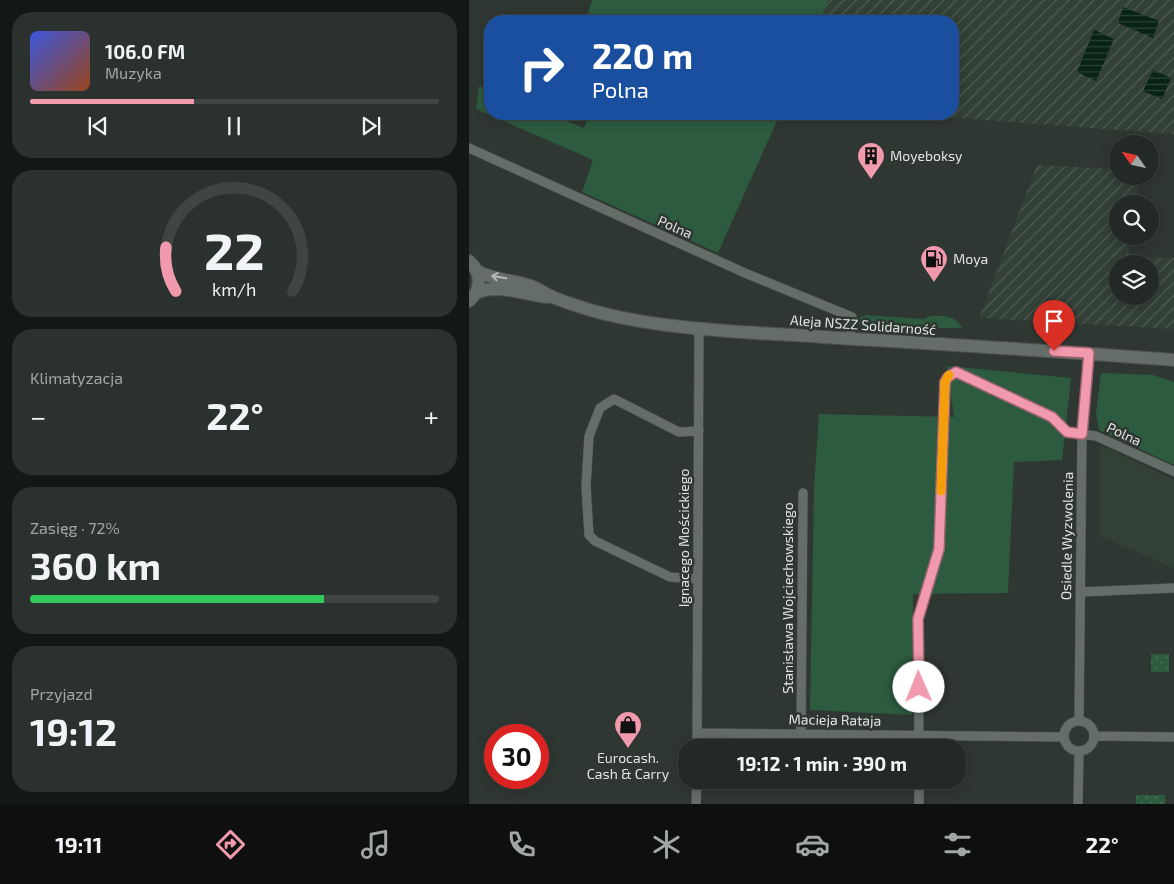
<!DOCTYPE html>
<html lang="pl">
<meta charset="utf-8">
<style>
body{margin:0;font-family:"Exo 2",sans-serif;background:#2b312e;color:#f1f3f6;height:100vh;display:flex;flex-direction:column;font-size:19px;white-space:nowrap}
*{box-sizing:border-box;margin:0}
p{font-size:16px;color:#a3a6a7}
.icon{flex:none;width:28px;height:28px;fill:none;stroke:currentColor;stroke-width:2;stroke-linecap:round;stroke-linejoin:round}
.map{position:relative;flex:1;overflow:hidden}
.side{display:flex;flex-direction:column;gap:12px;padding:12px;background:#131715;width:469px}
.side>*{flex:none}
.banner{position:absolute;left:15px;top:15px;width:475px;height:105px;border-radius:20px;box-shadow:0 2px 12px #0003,0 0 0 1px #404543;background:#1a4fa0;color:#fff;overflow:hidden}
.needle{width:32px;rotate:304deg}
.fabs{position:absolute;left:640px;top:135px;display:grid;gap:10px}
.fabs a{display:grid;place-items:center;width:50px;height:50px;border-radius:50%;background:#232926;box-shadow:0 2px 12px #0003,0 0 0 1px #404543;font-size:25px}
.speed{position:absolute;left:15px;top:724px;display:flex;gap:10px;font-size:25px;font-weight:700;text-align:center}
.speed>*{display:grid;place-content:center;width:65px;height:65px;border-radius:50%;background:#232926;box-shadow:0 2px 12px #0003,0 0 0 1px #404543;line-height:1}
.speed .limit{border:8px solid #d22;background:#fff;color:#111}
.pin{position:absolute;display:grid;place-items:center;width:42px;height:42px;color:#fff;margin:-51px -21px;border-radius:50% 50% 50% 0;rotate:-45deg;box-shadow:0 0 5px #0007}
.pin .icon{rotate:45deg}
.me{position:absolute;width:55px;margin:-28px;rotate:359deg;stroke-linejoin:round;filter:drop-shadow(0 0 4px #0008)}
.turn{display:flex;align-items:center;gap:18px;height:105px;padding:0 25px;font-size:22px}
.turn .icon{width:65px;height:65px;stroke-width:2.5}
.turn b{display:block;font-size:35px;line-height:42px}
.big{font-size:38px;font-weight:700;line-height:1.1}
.side .widget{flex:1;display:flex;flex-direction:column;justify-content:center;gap:8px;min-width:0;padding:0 18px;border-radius:20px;background:#2b312e}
.side .dial{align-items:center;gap:0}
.dial svg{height:130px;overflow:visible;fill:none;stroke:#404543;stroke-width:7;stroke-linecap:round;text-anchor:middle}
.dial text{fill:#f1f3f6;stroke:none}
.song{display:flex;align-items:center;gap:15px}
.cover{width:60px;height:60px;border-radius:8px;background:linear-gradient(135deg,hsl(230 70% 55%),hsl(20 70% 35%))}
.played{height:5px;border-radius:2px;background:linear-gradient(90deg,#f29aad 40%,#404543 40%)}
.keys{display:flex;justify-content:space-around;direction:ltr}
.heat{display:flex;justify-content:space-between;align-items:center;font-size:28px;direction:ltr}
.charge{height:8px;border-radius:4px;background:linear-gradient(90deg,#34c759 72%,#404543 0)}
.trip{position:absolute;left:209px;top:739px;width:288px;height:50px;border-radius:20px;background:#232926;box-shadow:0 2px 12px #0003,0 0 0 1px #404543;font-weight:700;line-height:50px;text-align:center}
.menu{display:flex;height:80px;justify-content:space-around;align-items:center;background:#0e100f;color:#a3a6a7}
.menu .icon{width:35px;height:35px}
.menu .on{color:#f29aad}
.menu b{font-size:22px;color:#f1f3f6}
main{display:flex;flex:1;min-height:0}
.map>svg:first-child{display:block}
.built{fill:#324036}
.industrial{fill:url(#industrial-furrows);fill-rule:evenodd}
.grass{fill:#2d5b3f}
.park{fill:url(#park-dots)}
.water{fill:url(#water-rules)}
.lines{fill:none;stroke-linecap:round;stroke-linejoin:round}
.street-casing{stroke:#4b524e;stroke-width:10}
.secondary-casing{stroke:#4b524e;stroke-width:14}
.street{stroke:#646d67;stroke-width:9}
.secondary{stroke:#646d67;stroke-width:12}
.oneway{stroke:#b4bab6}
.route-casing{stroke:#9d6470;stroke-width:12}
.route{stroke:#f29aad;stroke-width:9}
.slow{stroke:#f59e0b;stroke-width:9}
.labels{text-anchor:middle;stroke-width:5;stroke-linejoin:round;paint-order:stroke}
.poi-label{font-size:14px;fill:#dfe4e1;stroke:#2f3732;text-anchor:start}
.street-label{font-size:14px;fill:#dfe4e1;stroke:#2f3732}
</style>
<main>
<section class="side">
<div class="widget">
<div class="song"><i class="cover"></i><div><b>106.0 FM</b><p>Muzyka</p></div></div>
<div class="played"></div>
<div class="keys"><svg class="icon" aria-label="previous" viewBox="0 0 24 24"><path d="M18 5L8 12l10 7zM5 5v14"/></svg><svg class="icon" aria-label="pause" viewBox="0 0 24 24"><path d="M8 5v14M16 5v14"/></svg><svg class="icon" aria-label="next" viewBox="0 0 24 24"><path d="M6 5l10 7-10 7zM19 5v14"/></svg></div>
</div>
<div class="widget dial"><svg viewBox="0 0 100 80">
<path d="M14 69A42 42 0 1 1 86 69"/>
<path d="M14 69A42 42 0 0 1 8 42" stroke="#f29aad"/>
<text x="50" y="56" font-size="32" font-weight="700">22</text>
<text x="50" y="72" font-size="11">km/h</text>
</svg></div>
<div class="widget"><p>Klimatyzacja</p>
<div class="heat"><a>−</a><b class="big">22°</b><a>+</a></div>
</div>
<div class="widget"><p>Zasięg · 72%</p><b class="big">360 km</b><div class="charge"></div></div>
<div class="widget"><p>Przyjazd</p><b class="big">19:12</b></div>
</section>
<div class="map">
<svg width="706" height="804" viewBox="0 0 706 804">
<defs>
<pattern id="industrial-furrows" width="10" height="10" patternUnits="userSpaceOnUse" patternTransform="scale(1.25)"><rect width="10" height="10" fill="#324036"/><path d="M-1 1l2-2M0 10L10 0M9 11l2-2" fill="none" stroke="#4f5b53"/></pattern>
<pattern id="park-dots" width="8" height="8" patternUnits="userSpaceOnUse" patternTransform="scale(1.25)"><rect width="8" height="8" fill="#2d5b3f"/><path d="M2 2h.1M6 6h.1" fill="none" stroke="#4b725a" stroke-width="1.8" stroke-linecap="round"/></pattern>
<pattern id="water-rules" width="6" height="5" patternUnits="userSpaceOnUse" patternTransform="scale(1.25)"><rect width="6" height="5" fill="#072313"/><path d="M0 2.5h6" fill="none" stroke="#2b4335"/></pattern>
</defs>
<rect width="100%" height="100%" fill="#2f3732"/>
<path class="built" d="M 631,445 L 705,480 L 705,568 L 631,536 Z"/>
<path class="industrial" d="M 359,0 L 705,0 L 705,134 L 460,116 L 453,114 L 484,114 L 484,21 L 351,21 Z
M 568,165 L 649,169 L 649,176 L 671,176 L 666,204 L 649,204 L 649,236 L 661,236 L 659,257 L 705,258 L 705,329 L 510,318 ZM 649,264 L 681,264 L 681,296 L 649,296 Z"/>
<path class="grass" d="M 123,0 L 359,0 L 351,21 L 117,21 Z
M 10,86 L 21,91 L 21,114 L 80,114 L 115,128 L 121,114 L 311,114 L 249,253 L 113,192 L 124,160 L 7,109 Z
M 397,315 L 455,319 C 460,316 462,316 468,316 C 480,316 487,317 493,328 L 468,328 L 467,333 L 392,328 L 389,323 L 390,318 Z
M 478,366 L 602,378 L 593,460 L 545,462 L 539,593 L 444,594 L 443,715 L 341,710 L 345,487 L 350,414 L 485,417 Z
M 632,373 L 684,375 L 705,382 L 705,465 L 630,430 L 627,414 Z"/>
<path class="park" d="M 682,654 L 700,654 L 700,672 L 682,672 Z
M 667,795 L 696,795 L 696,804 L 667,804 Z"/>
<path class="water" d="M 654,7 L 690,21 L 684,38 L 649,23 Z
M 625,30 L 645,39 L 627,81 L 608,72 Z
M 684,70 L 702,78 L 693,99 L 674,91 Z"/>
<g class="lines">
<defs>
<path id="street" d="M 0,148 L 276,273 L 383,317 L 381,339
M 228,579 L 201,577 L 126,541 L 120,535 L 117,486 L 120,436 L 131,408 L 145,399 L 210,432 L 230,431
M 611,592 L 706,588
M 610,720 L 613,435 L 621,353
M595 736a15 15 0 1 1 30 0a15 15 0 1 1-30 0Z
M 228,733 L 594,737
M 332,734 L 334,493
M 625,736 L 706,737
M 228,748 L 230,328
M 450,748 L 449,619 L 470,549 L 476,382 L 479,377 L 487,372 L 583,417 L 598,432 L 627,436 L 706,472
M 227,804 L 228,780
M 450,804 L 450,780
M 609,804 L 610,752"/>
<path id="secondary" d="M 0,261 C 13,272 13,290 0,301
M 8,271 C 24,280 45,280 62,286 C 70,289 78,295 86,298 C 101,304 117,309 132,313 C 204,331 281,332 354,337 C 471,344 588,351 706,360
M 7,293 C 31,283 55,295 79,297"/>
</defs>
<use href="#street" class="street-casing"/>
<use href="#secondary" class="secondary-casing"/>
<use href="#street" class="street"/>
<use href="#secondary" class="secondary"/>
</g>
<defs><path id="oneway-shaft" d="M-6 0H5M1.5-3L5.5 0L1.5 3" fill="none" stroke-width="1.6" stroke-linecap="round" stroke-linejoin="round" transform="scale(1.25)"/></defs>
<use class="oneway" href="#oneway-shaft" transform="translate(30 277) rotate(-170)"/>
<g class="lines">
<defs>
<path id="route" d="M 450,687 L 449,619 L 470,549 L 476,382 L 479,377 L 487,372 L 583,417 L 598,432 L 613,434 L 620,353 L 585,351"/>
</defs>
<use href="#route" class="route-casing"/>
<use href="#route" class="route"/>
<path class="slow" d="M 472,491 L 476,382 L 480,375"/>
</g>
<defs>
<symbol id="building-pin" viewBox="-11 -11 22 30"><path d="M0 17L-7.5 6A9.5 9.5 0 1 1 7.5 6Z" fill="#f29aad" stroke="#2f3732"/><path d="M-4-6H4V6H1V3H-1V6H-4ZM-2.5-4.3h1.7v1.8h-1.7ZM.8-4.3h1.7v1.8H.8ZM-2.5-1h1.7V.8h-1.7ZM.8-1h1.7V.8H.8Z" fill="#111"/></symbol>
<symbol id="fuel-pin" viewBox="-11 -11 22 30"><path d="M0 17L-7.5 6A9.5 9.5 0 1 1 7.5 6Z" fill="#f29aad" stroke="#2f3732"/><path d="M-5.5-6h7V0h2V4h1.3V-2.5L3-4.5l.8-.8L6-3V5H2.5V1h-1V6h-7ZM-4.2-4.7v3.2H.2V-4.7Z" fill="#111"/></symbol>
<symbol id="shop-pin" viewBox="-11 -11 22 30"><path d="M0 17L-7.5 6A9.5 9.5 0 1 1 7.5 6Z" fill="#f29aad" stroke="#2f3732"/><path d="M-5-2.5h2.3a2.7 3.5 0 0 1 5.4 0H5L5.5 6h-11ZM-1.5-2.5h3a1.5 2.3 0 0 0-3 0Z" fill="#111"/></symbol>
</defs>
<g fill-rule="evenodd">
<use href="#building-pin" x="386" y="140" width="32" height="43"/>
<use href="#fuel-pin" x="449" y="243" width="32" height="43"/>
<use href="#shop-pin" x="143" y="709" width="32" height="43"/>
</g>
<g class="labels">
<g class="poi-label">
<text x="421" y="161">Moyeboksy</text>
<text x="484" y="264">Moya</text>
<text x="159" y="763" text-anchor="middle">Eurocash.<tspan x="159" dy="16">Cash &amp; Carry</tspan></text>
</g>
<g class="street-label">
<text transform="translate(206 227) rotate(24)" y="5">Polna</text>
<text transform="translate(394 325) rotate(4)" y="5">Aleja NSZZ Solidarność</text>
<text transform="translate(655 434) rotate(25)" y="5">Polna</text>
<text transform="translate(598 536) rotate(-89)" y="5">Osiedle Wyzwolenia</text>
<text transform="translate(215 538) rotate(-90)" y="5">Ignacego Mościckiego</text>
<text transform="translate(319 598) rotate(-90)" y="5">Stanisława Wojciechowskiego</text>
<text transform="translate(366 720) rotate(1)" y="5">Macieja Rataja</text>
</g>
</g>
</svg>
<div class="fabs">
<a><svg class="needle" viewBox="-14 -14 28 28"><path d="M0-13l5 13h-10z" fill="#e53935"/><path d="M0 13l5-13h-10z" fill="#a3a6a7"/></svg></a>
<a><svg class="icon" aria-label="search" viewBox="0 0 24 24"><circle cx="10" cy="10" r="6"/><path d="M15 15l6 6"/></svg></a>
<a><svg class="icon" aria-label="layers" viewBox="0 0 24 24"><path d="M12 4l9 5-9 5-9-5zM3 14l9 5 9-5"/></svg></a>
</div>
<div class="speed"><div class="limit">30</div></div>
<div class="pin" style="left:585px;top:351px;background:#d93025"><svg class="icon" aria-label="arrive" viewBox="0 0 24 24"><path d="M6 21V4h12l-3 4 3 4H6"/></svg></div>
<svg class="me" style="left:450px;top:687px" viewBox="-20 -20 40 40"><circle r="19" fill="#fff"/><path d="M0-13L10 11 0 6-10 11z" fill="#f29aad"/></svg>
<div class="trip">19:12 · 1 min · 390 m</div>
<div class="banner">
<div class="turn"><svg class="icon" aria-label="right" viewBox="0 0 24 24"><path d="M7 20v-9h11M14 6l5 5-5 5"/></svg><div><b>220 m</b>Polna</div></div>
</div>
</div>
</main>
<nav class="menu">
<b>19:11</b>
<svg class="icon on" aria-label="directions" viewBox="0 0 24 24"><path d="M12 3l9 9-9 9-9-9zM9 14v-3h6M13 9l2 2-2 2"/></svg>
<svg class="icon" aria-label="music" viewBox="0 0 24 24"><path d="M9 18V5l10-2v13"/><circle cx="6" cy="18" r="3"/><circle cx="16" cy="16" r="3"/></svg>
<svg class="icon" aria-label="phone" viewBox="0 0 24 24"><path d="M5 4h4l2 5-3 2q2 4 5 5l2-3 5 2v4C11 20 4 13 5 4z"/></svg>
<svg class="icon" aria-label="climate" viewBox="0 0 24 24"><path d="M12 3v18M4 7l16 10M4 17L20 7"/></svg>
<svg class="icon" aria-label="car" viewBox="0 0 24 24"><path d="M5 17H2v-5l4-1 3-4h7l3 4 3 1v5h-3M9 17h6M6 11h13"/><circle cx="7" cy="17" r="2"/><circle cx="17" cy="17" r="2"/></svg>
<svg class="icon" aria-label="filters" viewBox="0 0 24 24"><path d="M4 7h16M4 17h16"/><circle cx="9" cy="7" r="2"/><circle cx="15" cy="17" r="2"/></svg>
<b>22°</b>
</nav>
